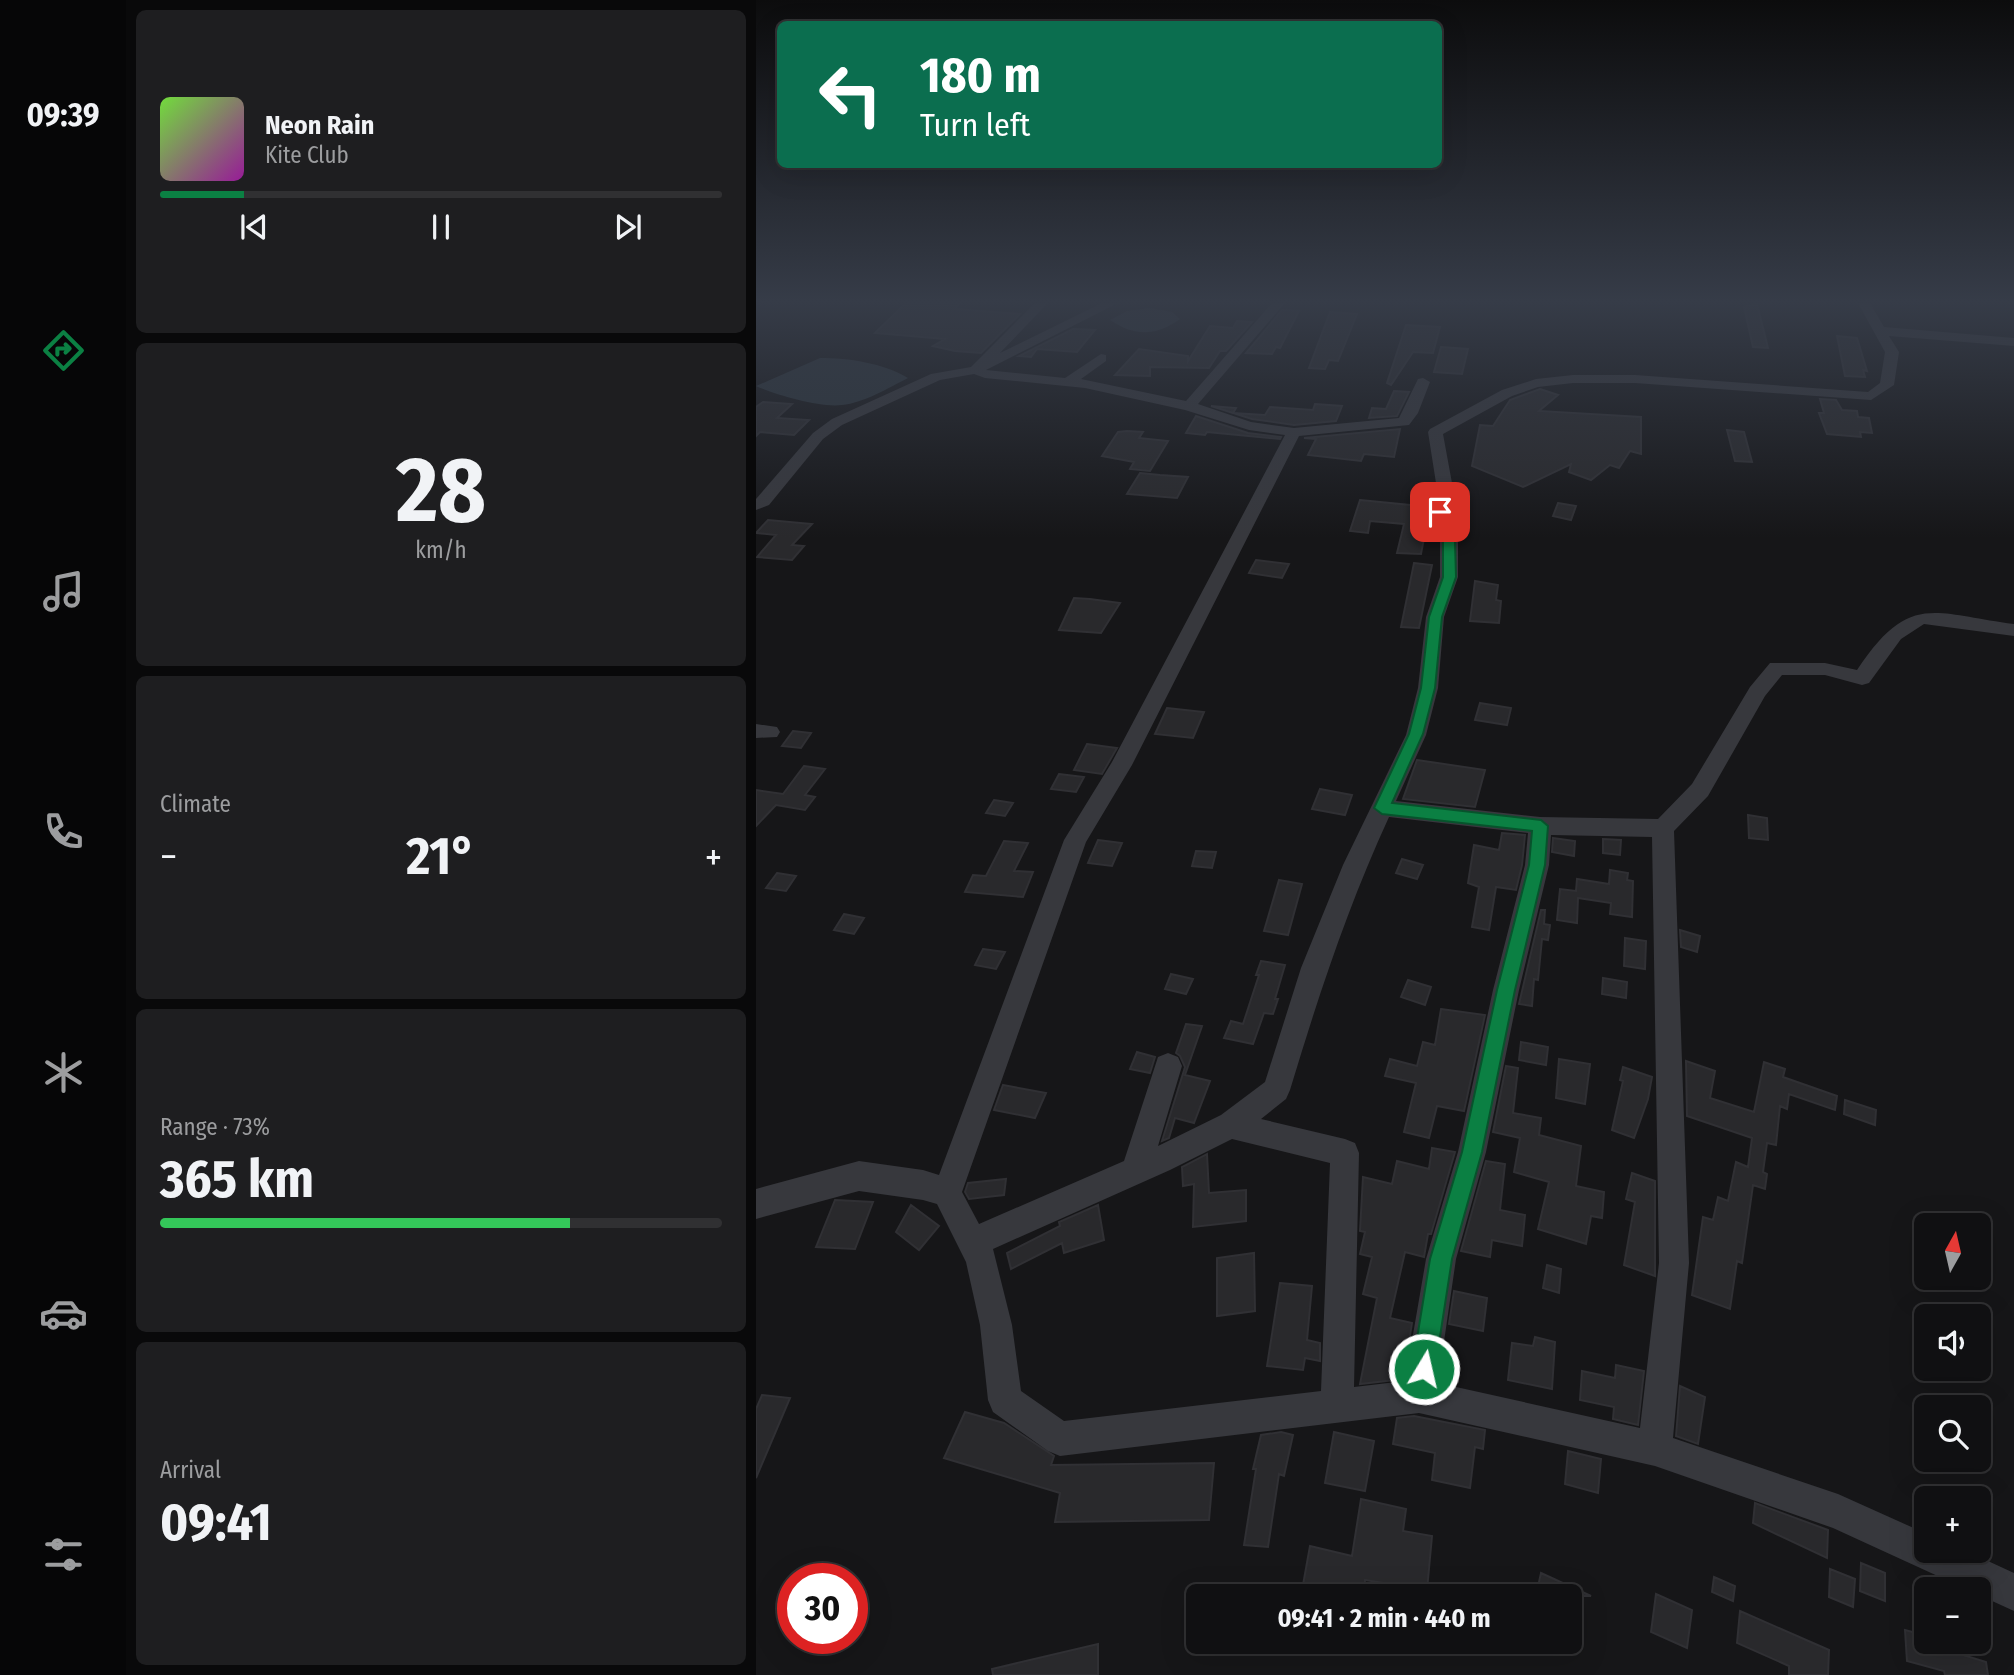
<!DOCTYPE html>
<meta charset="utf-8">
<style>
body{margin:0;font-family:"Fira Sans Condensed",sans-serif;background:#1e1e20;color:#f1f3f6;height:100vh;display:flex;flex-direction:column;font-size:26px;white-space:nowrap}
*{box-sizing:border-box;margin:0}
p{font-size:23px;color:#9c9d9f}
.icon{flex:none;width:38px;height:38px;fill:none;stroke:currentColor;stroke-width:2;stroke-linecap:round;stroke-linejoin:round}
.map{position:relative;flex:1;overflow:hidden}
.side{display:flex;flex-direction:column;gap:10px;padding:10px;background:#09090a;width:630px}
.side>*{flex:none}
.hud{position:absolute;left:21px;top:21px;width:665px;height:147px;border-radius:10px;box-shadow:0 7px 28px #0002,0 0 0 2px #303032;background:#0b6e4f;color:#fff;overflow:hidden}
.needle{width:46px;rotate:8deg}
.tools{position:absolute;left:1158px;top:1213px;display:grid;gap:14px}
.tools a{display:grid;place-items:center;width:77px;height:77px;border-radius:10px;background:#101012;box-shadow:0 7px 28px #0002,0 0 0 2px #303032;font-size:35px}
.speed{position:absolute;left:21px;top:1563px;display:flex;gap:14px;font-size:35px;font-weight:700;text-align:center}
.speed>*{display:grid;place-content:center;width:91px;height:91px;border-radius:50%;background:#101012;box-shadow:0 7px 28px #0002,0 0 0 2px #303032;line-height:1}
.speed .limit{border:10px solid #d22;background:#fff;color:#111}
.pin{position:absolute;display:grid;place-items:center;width:60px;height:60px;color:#fff;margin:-30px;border-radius:14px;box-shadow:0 4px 10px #0006}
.me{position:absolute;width:77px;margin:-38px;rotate:9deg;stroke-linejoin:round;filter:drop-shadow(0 0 5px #0008)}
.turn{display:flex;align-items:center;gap:24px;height:147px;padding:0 28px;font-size:32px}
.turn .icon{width:91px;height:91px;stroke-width:2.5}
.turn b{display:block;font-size:49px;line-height:60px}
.big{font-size:52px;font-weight:700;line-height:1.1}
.side .card{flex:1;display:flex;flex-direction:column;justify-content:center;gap:10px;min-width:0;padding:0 24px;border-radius:10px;background:#1e1e20}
.side .dial{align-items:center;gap:0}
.dial b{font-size:91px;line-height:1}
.song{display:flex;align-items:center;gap:21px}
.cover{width:84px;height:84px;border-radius:10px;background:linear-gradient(135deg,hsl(100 70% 55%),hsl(300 70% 35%))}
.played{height:7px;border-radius:4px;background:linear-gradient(90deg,#0b8043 15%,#303032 15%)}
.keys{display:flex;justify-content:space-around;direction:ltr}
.heat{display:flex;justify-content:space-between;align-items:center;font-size:38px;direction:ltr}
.charge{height:10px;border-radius:5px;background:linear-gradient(90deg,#34c759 73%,#303032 0)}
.trip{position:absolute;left:430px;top:1584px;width:396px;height:70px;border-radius:10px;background:#101012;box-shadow:0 7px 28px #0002,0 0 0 2px #303032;font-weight:700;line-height:70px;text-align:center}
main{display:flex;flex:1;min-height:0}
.menu{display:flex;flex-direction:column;width:126px;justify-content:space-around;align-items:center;background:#060607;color:#9c9d9f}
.menu .icon{width:49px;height:49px}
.menu .current{color:#0b8043}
.menu b{font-size:32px;color:#f1f3f6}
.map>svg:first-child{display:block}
.water{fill:#2c353c}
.building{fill:#29292c;stroke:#303034;stroke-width:2}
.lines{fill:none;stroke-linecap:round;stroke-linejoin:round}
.street{fill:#37383d;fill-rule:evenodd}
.route{fill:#0b8043;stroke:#07532c;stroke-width:2}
</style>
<main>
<nav class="menu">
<b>09:39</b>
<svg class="icon current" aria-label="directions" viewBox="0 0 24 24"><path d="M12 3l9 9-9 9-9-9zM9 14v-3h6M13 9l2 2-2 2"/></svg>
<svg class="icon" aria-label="music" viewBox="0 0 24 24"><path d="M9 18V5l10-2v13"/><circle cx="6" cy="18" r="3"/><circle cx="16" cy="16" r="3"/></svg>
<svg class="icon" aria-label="phone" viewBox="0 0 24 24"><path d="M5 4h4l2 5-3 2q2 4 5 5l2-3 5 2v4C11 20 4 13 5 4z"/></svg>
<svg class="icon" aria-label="climate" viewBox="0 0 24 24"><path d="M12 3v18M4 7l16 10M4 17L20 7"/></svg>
<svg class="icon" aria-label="car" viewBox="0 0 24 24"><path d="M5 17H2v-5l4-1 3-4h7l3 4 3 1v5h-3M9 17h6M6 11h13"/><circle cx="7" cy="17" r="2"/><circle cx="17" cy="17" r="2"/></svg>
<svg class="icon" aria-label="filters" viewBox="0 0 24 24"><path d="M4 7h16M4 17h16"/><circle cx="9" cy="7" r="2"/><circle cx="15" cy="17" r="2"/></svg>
</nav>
<section class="side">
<div class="card">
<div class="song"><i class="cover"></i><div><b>Neon Rain</b><p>Kite Club</p></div></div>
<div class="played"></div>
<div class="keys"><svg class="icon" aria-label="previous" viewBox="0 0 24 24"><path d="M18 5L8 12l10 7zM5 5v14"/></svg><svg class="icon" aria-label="pause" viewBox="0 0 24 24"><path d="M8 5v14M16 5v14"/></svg><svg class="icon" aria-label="next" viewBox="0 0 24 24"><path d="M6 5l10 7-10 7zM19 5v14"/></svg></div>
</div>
<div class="card dial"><b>28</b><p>km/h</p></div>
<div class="card"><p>Climate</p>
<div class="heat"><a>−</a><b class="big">21°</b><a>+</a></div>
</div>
<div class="card"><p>Range · 73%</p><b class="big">365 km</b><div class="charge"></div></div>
<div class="card"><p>Arrival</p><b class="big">09:41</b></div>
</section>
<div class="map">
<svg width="1258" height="1675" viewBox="0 0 1258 1675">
<rect width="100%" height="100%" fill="#161618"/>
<path class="water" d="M 394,308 L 416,312 L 424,319 C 399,337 378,336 354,320 L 371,311 Z
M 64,358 C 93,358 127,363 152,378 C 132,388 108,403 86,405 C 64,408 20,395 0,386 Z"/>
<path class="building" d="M 150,303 L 204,303 L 198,309 L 264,314 L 225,353 L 199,351 L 177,346 L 189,339 L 119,333 Z
M 1001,304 L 1012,348 L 997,347 L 988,307 Z
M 526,310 L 543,311 L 524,348 L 520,347 L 516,354 L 490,353 Z
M 574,312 L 601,314 L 582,361 L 573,360 L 569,369 L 553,368 Z
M 481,321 L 496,322 L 470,351 L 464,351 L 453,368 L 394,367 L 394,376 L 359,375 L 383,349 L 432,356 L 432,361 L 454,326 L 477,328 Z
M 650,325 L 684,327 L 677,353 L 657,352 L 635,385 L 631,383 Z
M 317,329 L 339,330 L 321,352 L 281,349 L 275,357 L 263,356 Z
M 1081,336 L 1101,338 L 1111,371 L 1107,370 L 1109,377 L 1089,376 Z
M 685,347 L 712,349 L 706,374 L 678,372 Z
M 784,389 L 802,395 L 783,411 L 885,417 L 885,454 L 874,451 L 863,468 L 854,465 L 835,480 L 813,472 L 815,464 L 767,487 L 716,466 L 724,425 L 737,426 L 754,400 Z
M 638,391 L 653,392 L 641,416 L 613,418 L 616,408 L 630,409 Z
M 1064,399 L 1080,400 L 1086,410 L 1101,411 L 1102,417 L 1113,418 L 1116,433 L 1104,432 L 1105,437 L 1071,434 L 1063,413 L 1068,413 Z
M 7,402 L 36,404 L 21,418 L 53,420 L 38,435 L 4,432 L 0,436 L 0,407 Z
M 559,404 L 586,406 L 580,421 L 538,425 L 496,419 L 455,406 L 480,408 L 477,413 L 509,415 L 514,407 L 557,410 Z
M 440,416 L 492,433 L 525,437 L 524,439 L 451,432 L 449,435 L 430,433 Z
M 644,429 L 638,457 L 608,454 L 605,461 L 552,455 L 560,439 L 548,438 Z
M 971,430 L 988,432 L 996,462 L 979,461 Z
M 371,431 L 387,432 L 383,438 L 412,441 L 394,471 L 374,469 L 378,462 L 346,456 L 362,432 Z
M 384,473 L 404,475 L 432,477 L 421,498 L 371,494 Z
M 696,499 L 713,500 L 710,515 L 707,514 L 705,523 L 698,522 L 695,512 Z
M 604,500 L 674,507 L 665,554 L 641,553 L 648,524 L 614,521 L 612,533 L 594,531 Z
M 802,503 L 820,506 L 815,520 L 797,516 Z
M 12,520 L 56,524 L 36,545 L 48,546 L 36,560 L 1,557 L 20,535 L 0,533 Z
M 500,560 L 533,564 L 526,578 L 493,573 Z
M 658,563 L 676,565 L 663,628 L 645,627 Z
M 719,581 L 742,585 L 740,600 L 745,601 L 743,623 L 714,621 Z
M 318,598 L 334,599 L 364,603 L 345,633 L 303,630 Z
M 724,703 L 755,708 L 751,725 L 719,720 Z
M 411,708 L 448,712 L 437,738 L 399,734 Z
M 37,731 L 55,733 L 45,748 L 26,746 Z
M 331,744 L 361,748 L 346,774 L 318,770 Z
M 661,760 L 729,770 L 719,807 L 647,799 Z
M 48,766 L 69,769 L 49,795 L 59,797 L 49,810 L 20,805 L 0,826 L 0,790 L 27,794 Z
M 303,774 L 328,777 L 320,792 L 295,789 Z
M 564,789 L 596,795 L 589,815 L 556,809 Z
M 238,800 L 257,803 L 249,816 L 230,813 Z
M 992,815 L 1011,818 L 1012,840 L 993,838 Z
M 746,833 L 769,835 L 766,865 L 760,890 L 740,887 L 733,930 L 716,927 L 723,887 L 712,883 L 718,845 L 743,850 Z
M 797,838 L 819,841 L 818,856 L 796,852 Z
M 847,839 L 865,840 L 864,855 L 847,853 Z
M 342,840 L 366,843 L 356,866 L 332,863 Z
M 248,841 L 272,843 L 258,871 L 277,872 L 267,897 L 209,892 L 217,875 L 230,876 Z
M 440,851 L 460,852 L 456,868 L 436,866 Z
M 646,859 L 667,865 L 661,879 L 640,873 Z
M 854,870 L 872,873 L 871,880 L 877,881 L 876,917 L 854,914 L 855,903 L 822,898 L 821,923 L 801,920 L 804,889 L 820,891 L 821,879 L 853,884 Z
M 21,873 L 40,876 L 30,891 L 10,888 Z
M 523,880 L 546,884 L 532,935 L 508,931 Z
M 785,910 L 789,910 L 788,924 L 794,925 L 792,940 L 786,939 L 782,980 L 778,979 L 776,1006 L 763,1004 Z
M 88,914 L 108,918 L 98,934 L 78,930 Z
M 924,930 L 944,936 L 941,952 L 925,947 Z
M 869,938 L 890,941 L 889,969 L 868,966 Z
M 227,949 L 249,952 L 240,969 L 219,965 Z
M 505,961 L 529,965 L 519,999 L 522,999 L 517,1014 L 508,1013 L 497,1044 L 468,1038 L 475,1021 L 487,1024 L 503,975 L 500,975 Z
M 415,974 L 437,979 L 430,994 L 409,989 Z
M 847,978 L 871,982 L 870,998 L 846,994 Z
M 652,980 L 675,987 L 669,1005 L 645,997 Z
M 685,1009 L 729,1015 L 708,1111 L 681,1106 L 673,1138 L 648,1132 L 660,1083 L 629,1076 L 634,1059 L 661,1066 L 667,1042 L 679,1045 Z
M 430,1024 L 446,1026 L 429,1075 L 454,1081 L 438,1123 L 419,1118 L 413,1138 L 406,1141 L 429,1067 L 424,1056 L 420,1053 Z
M 765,1042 L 792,1047 L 790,1065 L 763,1060 Z
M 381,1052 L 399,1057 L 394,1073 L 374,1069 Z
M 803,1059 L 834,1064 L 829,1104 L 800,1098 Z
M 930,1061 L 959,1071 L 954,1098 L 998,1112 L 1008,1062 L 1029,1069 L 1027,1077 L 1081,1096 L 1079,1110 L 1033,1094 L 1031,1109 L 1024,1106 L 1020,1145 L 1011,1143 L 1007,1172 L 1011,1174 L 1009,1189 L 997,1185 L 986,1263 L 981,1261 L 974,1309 L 936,1295 L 947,1217 L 957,1220 L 962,1197 L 972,1201 L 980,1162 L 992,1167 L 996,1138 L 931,1116 Z
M 750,1066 L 762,1068 L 757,1113 L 785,1118 L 783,1135 L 825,1146 L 820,1186 L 848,1192 L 846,1218 L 835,1216 L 830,1244 L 782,1229 L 793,1182 L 758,1172 L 764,1138 L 737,1132 Z
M 867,1067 L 896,1077 L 892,1099 L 878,1138 L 856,1130 L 867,1081 L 864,1080 Z
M 247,1085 L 290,1093 L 279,1118 L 238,1110 Z
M 1089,1100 L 1120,1110 L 1119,1125 L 1088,1114 Z
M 676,1148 L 699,1152 L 675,1234 L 672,1234 L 668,1257 L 649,1252 L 634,1318 L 656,1323 L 647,1379 L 604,1384 L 621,1298 L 607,1294 L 616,1257 L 604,1254 L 609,1232 L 604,1231 L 607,1177 L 636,1184 L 641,1161 L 673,1169 Z
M 451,1154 L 453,1193 L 490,1190 L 490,1221 L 437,1227 L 438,1184 L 427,1186 L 426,1167 Z
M 730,1161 L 749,1164 L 744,1210 L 769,1215 L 766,1246 L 736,1240 L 734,1257 L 705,1251 Z
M 876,1173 L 899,1181 L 899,1276 L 868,1265 L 879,1202 L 870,1199 Z
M 250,1179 L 248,1195 L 213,1199 L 209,1192 L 212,1183 Z
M 79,1200 L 117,1202 L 99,1249 L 60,1247 Z
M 155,1205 L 183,1226 L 163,1250 L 140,1232 Z
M 342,1205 L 348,1240 L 308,1253 L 306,1243 L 255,1269 L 251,1253 L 304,1226 L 303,1222 Z
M 498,1253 L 499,1311 L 461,1316 L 461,1258 Z
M 791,1265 L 805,1269 L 803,1293 L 787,1288 Z
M 524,1283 L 556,1286 L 551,1340 L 564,1343 L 564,1361 L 549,1358 L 547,1370 L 511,1366 Z
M 698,1291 L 731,1298 L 727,1331 L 693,1324 Z
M 779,1337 L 799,1342 L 796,1389 L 752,1380 L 756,1343 L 777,1346 Z
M 860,1365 L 888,1371 L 882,1425 L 857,1419 L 858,1407 L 824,1400 L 826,1371 L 859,1378 Z
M 924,1386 L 949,1397 L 942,1444 L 920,1436 Z
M 6,1395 L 34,1398 L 0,1478 L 0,1409 Z
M 209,1412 L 248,1423 L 298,1456 L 295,1465 L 458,1463 L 453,1520 L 299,1522 L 304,1493 L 188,1458 Z
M 658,1416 L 729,1430 L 727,1449 L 719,1447 L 714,1488 L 676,1480 L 679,1453 L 637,1444 L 641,1418 Z
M 525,1432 L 537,1435 L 528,1476 L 523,1474 L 512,1547 L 488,1545 L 500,1469 L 497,1469 L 505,1435 Z
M 578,1432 L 618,1441 L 609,1491 L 569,1483 Z
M 812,1451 L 845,1459 L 842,1493 L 809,1484 Z
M 605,1499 L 650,1509 L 647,1531 L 676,1536 L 671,1590 L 609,1580 L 608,1596 L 545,1596 L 554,1546 L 596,1556 Z
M 999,1503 L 1072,1530 L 1071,1558 L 997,1523 Z
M 1105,1563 L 1129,1573 L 1129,1601 L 1104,1591 Z
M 1074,1569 L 1099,1579 L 1097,1607 L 1073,1597 Z
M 785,1573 L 835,1596 L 780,1596 Z
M 958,1577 L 979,1586 L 977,1601 L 956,1592 Z
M 900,1594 L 936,1610 L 931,1648 L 895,1632 Z
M 984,1611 L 1073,1650 L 1072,1675 L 1033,1675 L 1033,1666 L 981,1643 Z
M 1149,1630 L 1171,1636 L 1171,1642 L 1178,1642 L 1178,1646 L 1230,1662 L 1232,1675 L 1189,1675 L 1188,1671 L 1151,1661 Z
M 342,1644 L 342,1675 L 237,1675 L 236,1669 Z"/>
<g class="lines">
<path class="street" d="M 279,303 L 292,303 L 244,353 L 346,303 L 362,303 L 230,370 L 309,378 L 345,354 L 350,355 L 350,361 L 325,379 L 430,401 L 516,303 L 529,303 L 442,404 L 495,422 L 538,428 L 643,418 L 662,379 L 667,378 L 674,382 L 662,413 L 653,425 L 543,436 L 376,765 L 330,842 L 206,1192 L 223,1224 L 368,1161 L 402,1057 L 412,1053 L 422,1057 L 426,1066 L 402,1146 L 465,1115 L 509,1082 L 545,968 L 587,865 L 650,735 L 662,688 L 670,617 L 684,577 L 684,542 L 676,512 L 680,483 L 672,432 L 674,429 L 746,390 L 780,379 L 817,375 L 879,375 L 1112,392 L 1124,383 L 1129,352 L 1102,303 L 1114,303 L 1128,327 L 1258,338 L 1258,346 L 1133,336 L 1143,352 L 1138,385 L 1115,400 L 879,383 L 817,383 L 782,387 L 756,396 L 687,434 L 696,483 L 692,512 L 702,542 L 702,577 L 688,617 L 682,688 L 670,735 L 640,801 L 784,817 L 902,819 L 936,784 L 994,687 L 1014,663 L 1069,663 L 1101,670 C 1153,592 1176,613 1258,624 L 1258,636 L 1168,624 L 1145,639 L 1113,683 L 1106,685 L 1069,675 L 1026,675 L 1009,696 L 952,796 L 918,831 L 933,1263 L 917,1438 L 1082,1494 L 1171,1534 L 1171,1550 L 1208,1550 L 1258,1573 L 1258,1611 L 1223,1595 L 1223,1589 L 1210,1589 L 1077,1528 L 899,1466 L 663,1413 L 304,1456 L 292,1451 L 237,1412 L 232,1400 L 224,1325 L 210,1262 L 181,1204 L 167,1200 L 103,1191 L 0,1219 L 0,1189 L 103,1161 L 167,1170 L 183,1175 L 308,840 L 356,762 L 529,435 L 493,430 L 429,410 L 329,388 L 229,378 L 218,374 L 184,380 L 86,425 L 67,439 L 13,505 L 0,510 L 0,499 L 57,433 L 76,419 L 175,374 L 215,367 ZM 633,817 L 772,833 L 769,865 L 737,990 L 702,1152 L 670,1259 L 649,1381 L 598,1387 L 603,1153 L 599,1143 L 589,1139 L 505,1119 L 530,1099 L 534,1090 C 562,997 592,906 633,817 ZM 795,835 L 896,837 L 903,1263 L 884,1428 L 682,1383 L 700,1259 L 730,1152 L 763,990 L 793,865 ZM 476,1139 L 574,1163 L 565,1391 L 308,1421 L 265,1391 L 256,1325 L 237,1249 L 414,1170 Z
M 0,724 L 21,727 L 24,732 L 21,737 L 0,738 Z"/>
</g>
<linearGradient id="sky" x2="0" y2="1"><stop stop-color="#0c0c0d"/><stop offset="0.56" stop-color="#363c48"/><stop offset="1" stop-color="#363c48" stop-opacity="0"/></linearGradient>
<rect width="1258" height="538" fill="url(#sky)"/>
<path class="route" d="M 684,508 L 690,512 L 699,542 L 700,577 L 686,617 L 679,688 L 667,734 L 636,803 L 785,820 L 792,826 L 789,865 L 759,990 L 726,1152 L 696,1259 L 679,1369 L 676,1377 L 668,1380 L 659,1377 L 656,1369 L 674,1259 L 706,1152 L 741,990 L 773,865 L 776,831 L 626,814 L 618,808 L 653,734 L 665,688 L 673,617 L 687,577 L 687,542 L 678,512 Z"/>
</svg>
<div class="tools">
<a><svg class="needle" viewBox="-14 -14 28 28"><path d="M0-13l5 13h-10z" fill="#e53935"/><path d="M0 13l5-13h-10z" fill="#9c9d9f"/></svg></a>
<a><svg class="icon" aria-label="sound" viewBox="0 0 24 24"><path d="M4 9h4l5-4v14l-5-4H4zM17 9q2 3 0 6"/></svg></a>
<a><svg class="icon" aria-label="search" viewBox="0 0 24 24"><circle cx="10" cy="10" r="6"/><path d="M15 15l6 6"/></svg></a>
<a>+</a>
<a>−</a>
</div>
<div class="speed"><div class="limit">30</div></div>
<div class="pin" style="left:684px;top:512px;background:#d93025"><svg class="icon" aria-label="arrive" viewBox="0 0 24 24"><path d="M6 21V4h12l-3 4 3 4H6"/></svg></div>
<svg class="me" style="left:668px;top:1369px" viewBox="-20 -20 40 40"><circle r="17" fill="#0b8043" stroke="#fff" stroke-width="3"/><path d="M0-11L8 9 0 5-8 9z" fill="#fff"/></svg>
<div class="trip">09:41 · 2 min · 440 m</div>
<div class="hud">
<div class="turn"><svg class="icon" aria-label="left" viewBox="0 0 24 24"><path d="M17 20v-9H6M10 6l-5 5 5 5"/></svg><div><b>180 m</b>Turn left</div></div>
</div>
</div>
</main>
